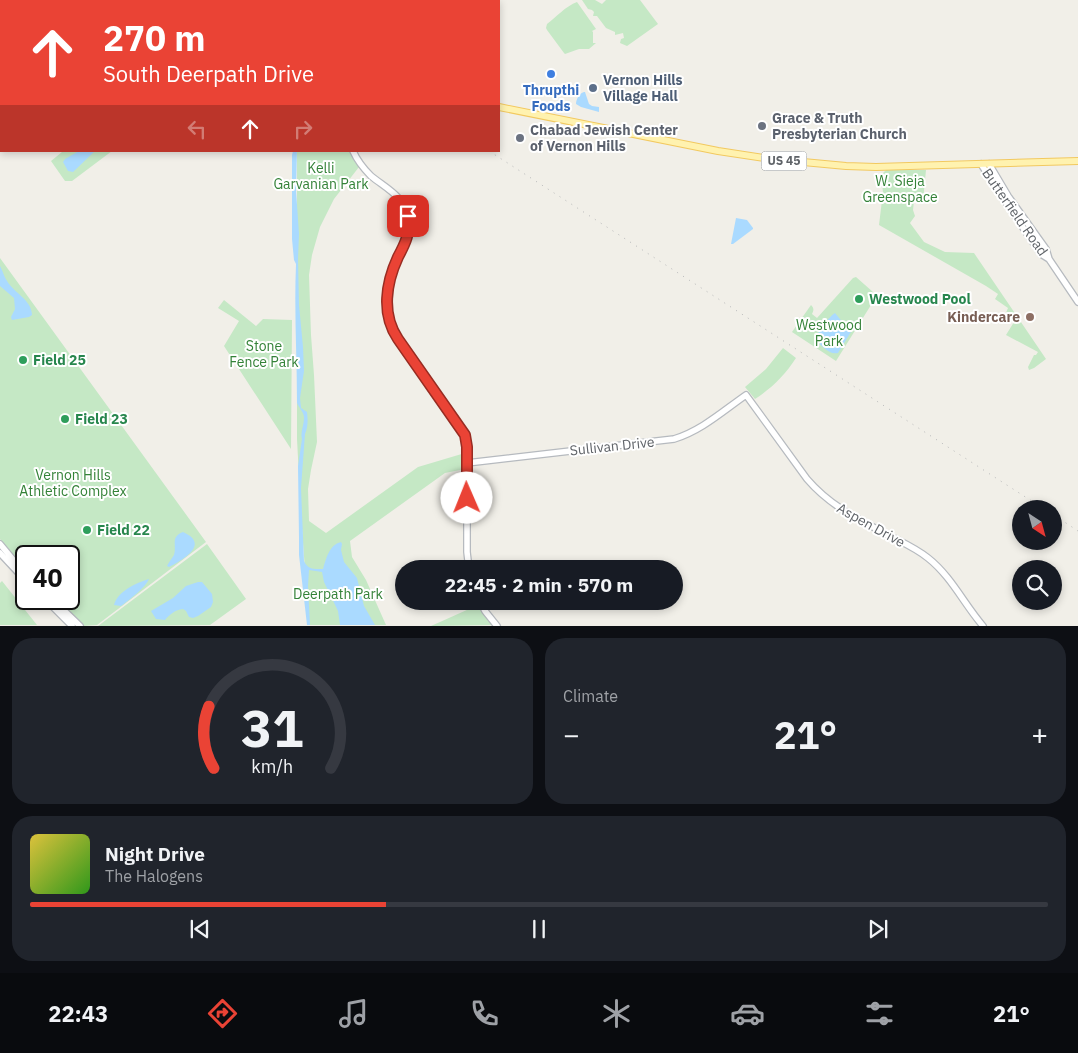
<!DOCTYPE html>
<meta charset="utf-8">
<style>
body{margin:0;font-family:"IBM Plex Sans",sans-serif;background:#20242c;color:#f1f3f6;height:100vh;display:flex;flex-direction:column;font-size:19px;white-space:nowrap}
*{box-sizing:border-box;margin:0}
p{font-size:16px;color:#9ea1a6}
.icon{flex:none;width:28px;height:28px;fill:none;stroke:currentColor;stroke-width:2;stroke-linecap:round;stroke-linejoin:round}
.map{position:relative;height:626px;overflow:hidden}
.panel{display:flex;flex-direction:column;gap:12px;padding:12px;background:#0d0f14;flex:1}
.panel>*{flex:none}
.top-card{position:absolute;left:0px;top:0px;width:500px;height:152px;box-shadow:0 2px 8px #0003;background:#ea4335;color:#fff;overflow:hidden}
.needle{width:32px;rotate:144deg}
.fabs{position:absolute;left:1012px;top:500px;display:grid;gap:10px}
.fabs a{display:grid;place-items:center;width:50px;height:50px;border-radius:50%;background:#171b24;box-shadow:0 2px 8px #0003;font-size:25px}
.speed{position:absolute;left:15px;top:545px;display:flex;gap:10px;font-size:25px;font-weight:700;text-align:center}
.speed>*{display:grid;place-content:center;width:65px;height:65px;border-radius:50%;background:#171b24;box-shadow:0 2px 8px #0003;line-height:1}
.speed .limit{border:2px solid #111;border-radius:8px;background:#fff;color:#111}
.pin{position:absolute;display:grid;place-items:center;width:42px;height:42px;color:#fff;margin:-21px;border-radius:10px;box-shadow:0 2px 8px #0006}
.me{position:absolute;width:55px;margin:-28px;rotate:359deg;stroke-linejoin:round;filter:drop-shadow(0 0 4px #0008)}
.turn{display:flex;align-items:center;gap:18px;height:105px;padding:0 20px;font-size:22px}
.turn .icon{width:65px;height:65px;stroke-width:2.5}
.turn b{display:block;font-size:35px;line-height:42px}
.lanes{display:flex;align-items:center;height:48px;padding:0 20px;background:#0003;justify-content:center;gap:25px;direction:ltr}
.lanes .off{opacity:.35}
.big{font-size:38px;font-weight:700;line-height:1.1}
.panel .tile{flex:1;display:flex;flex-direction:column;justify-content:center;gap:8px;min-width:0;padding:0 18px;border-radius:20px;background:#20242c}
.panel .dial{align-items:center;gap:0}
.dial svg{height:130px;overflow:visible;fill:none;stroke:#363941;stroke-width:7;stroke-linecap:round;text-anchor:middle}
.dial text{fill:#f1f3f6;stroke:none}
.song{display:flex;align-items:center;gap:15px}
.cover{width:60px;height:60px;border-radius:8px;background:linear-gradient(135deg,hsl(50 70% 55%),hsl(110 70% 35%))}
.played{height:5px;border-radius:2px;background:linear-gradient(90deg,#ea4335 35%,#363941 35%)}
.keys{display:flex;justify-content:space-around;direction:ltr}
.heat{display:flex;justify-content:space-between;align-items:center;font-size:28px;direction:ltr}
.panel .tiles{flex:1;display:grid;gap:12px;grid-template-columns:1fr 1fr}
.tile:last-child{grid-column:span 2}
.trip{position:absolute;left:395px;top:560px;width:288px;height:50px;border-radius:25px;background:#171b24;box-shadow:0 2px 8px #0003;font-weight:700;line-height:50px;text-align:center}
.dock{display:flex;height:80px;justify-content:space-around;align-items:center;background:#090b0e;color:#9ea1a6}
.dock .icon{width:35px;height:35px}
.dock .active{color:#ea4335}
.dock b{font-size:22px;color:#f1f3f6}
.map>svg:first-child{display:block}
.green{fill:#c5e8c5}
.water{fill:#aadaff}
.lines{fill:none;stroke-linecap:round;stroke-linejoin:round}
.secondary-casing{stroke:#b6babf;stroke-width:8}
.primary-casing{stroke:#f2c960;stroke-width:8}
.secondary{stroke:#fff;stroke-width:5.5}
.primary{stroke:#fff2af;stroke-width:6}
.rail{stroke:#b6b7b8;stroke-width:1;stroke-dasharray:1 6;stroke-linecap:butt}
.route-casing{stroke:#982c22;stroke-width:12}
.route{stroke:#ea4335;stroke-width:9}
.shop-dot{fill:#3f7fe0;stroke:#fff;stroke-width:2}
.service-dot{fill:#5c6f8a;stroke:#fff;stroke-width:2}
.worship-dot{fill:#6b7280;stroke:#fff;stroke-width:2}
.leisure-dot{fill:#2e9e5b;stroke:#fff;stroke-width:2}
.education-dot{fill:#8d6e63;stroke:#fff;stroke-width:2}
.labels{text-anchor:middle;stroke-width:4;stroke-linejoin:round;paint-order:stroke}
.shield{fill:#fff;stroke:#8f9295;stroke-width:1}
.shield-label{font-size:12px;font-weight:bold;fill:#5f6368}
.service-label{font-size:14px;font-weight:bold;fill:#4e5e75;stroke:#fff;text-anchor:start}
.shop-label{font-size:14px;font-weight:bold;fill:#366cbe;stroke:#fff}
.worship-label{font-size:14px;font-weight:bold;fill:#5b616d;stroke:#fff;text-anchor:start}
.park-label{font-size:14px;fill:#348238;stroke:#fff}
.street-label{font-size:14px;fill:#5f6368;stroke:#fff}
.leisure-label{font-size:14px;font-weight:bold;fill:#27864d;stroke:#fff;text-anchor:start}
.education-label{font-size:14px;font-weight:bold;fill:#785e54;stroke:#fff;text-anchor:end}
</style>
<div class="map">
<svg width="1078" height="626" viewBox="0 0 1078 626">
<rect width="100%" height="100%" fill="#f1efe8"/>
<path class="green" d="M 269,0 L 437,0 L 438,1 L 271,1 Z
M 582,0 L 595,0 L 602,4 L 606,0 L 640,0 L 658,24 L 627,46 L 620,43 L 621,39 L 624,38 L 623,33 L 615,35 L 615,32 L 606,28 L 597,16 L 593,16 L 594,12 L 592,10 L 588,9 Z
M 577,2 L 596,29 L 592,31 L 593,32 L 593,43 L 596,43 L 589,49 L 579,49 L 565,54 L 564,53 L 547,30 L 546,28 L 547,24 C 556,17 566,6 577,2 Z
M 66,151 L 112,151 L 72,181 L 65,181 L 51,161 L 62,152 Z
M 297,151 L 351,151 L 359,167 L 334,199 L 320,227 L 312,255 L 309,275 L 311,335 L 314,375 L 317,442 L 311,470 L 308,489 L 309,521 L 326,533 L 418,467 L 465,453 L 465,469 L 445,473 L 350,541 L 352,557 L 366,580 L 386,625 L 309,625 L 301,515 L 297,439 Z
M 886,170 L 926,170 L 923,201 L 914,201 L 913,210 L 915,216 L 910,223 L 924,242 L 945,252 L 974,253 L 1046,359 L 1034,368 L 1029,370 L 1028,367 L 1034,355 L 1036,355 L 1038,352 L 1006,335 L 1014,322 L 1005,315 L 1008,308 L 995,299 L 998,294 L 986,286 L 879,225 L 883,192 L 881,175 Z
M 0,258 L 206,542 L 97,625 L 82,626 L 55,599 L 69,599 L 69,556 L 26,556 L 26,569 L 0,539 Z
M 856,277 L 873,292 L 876,297 L 836,361 L 792,332 L 811,305 C 814,308 814,310 812,314 L 817,318 L 853,278 Z
M 224,300 L 256,326 L 263,319 L 292,320 L 291,449 L 224,346 L 239,321 L 218,308 Z
M 783,348 L 796,358 C 785,375 772,388 755,399 L 745,387 L 766,369 Z
M 207,544 L 246,599 L 210,625 L 98,626 Z
M 2,581 L 37,625 L 0,625 L 0,583 Z
M 478,605 L 486,617 L 493,625 L 431,626 Z"/>
<path class="water" d="M 584,92 L 585,92 L 589,104 L 592,106 L 599,107 L 599,112 L 581,107 L 576,104 C 576,100 579,93 584,92 Z
M 79,151 L 95,151 L 73,172 L 68,171 L 63,162 L 65,159 Z
M 293,151 L 297,151 L 296,190 L 299,234 L 298,259 L 299,305 L 303,347 L 304,371 L 300,398 L 301,408 L 307,412 C 308,420 308,427 305,434 L 301,488 L 304,561 C 308,570 314,569 323,569 C 326,559 329,545 341,542 L 342,544 L 341,550 L 344,562 L 357,578 L 364,606 L 375,625 L 340,625 L 338,611 L 324,582 L 322,572 L 309,570 L 308,586 L 310,625 L 307,625 L 299,555 L 299,537 L 298,466 L 302,439 C 300,432 304,426 304,418 C 304,412 299,408 297,403 C 297,357 294,311 296,264 L 294,260 L 292,239 L 292,155 Z
M 736,218 L 747,220 L 753,228 L 753,229 L 733,244 L 731,244 Z
M 0,266 C 3,271 4,277 7,281 C 14,293 32,300 32,315 L 29,317 L 12,320 L 11,317 L 15,309 L 14,298 L 0,286 Z
M 835,313 L 844,324 L 847,326 L 856,321 L 857,322 L 838,353 C 832,354 829,352 824,348 C 821,345 818,343 817,339 C 816,332 830,316 835,313 Z
M 183,532 C 210,544 184,559 169,567 L 167,566 C 169,562 172,558 174,555 C 177,545 170,537 183,532 Z
M 149,579 C 146,587 128,601 121,606 L 114,605 C 118,591 136,583 149,579 Z
M 198,582 L 202,582 L 212,594 L 213,602 L 211,607 L 198,616 L 193,618 L 189,617 L 186,611 L 183,609 C 175,610 170,614 165,620 L 156,619 L 151,611 L 173,598 L 186,586 Z"/>
<g class="lines">
<defs>
<path id="secondary" d="M 353,151 C 357,160 364,169 371,176 C 387,189 404,196 408,218 C 411,233 404,245 398,258 C 387,281 382,309 393,332 L 465,435 L 467,447 L 467,552 L 469,569
M 981,164 L 1009,207 L 1041,254 L 1049,259 L 1078,302
M 989,164 L 1008,196 L 1046,249 L 1049,259
M 467,463 L 674,439 C 701,431 723,411 746,395 L 807,479 C 831,507 860,520 892,537 C 904,543 917,549 928,558 C 951,576 964,604 983,626
M 0,544 L 15,562 L 26,573
M 0,553 L 26,581
M 45,599 L 72,626
M 52,599 L 80,626
M 480,601 L 485,611 L 497,626"/>
<path id="primary" d="M 0,12 L 1,12
M 499,107 L 718,151 L 771,159 L 846,166 L 876,167 L 1078,161"/>
</defs>
<use href="#secondary" class="secondary-casing"/>
<use href="#primary" class="primary-casing"/>
<use href="#secondary" class="secondary"/>
<use href="#primary" class="primary"/>
<path class="rail" d="M 260,0 L 262,1
M 489,151 L 1044,509
M 1054,515 L 1078,531"/>
</g>
<g class="lines">
<defs>
<path id="route" d="M 408,216 C 411,232 405,244 398,257 C 386,283 381,314 398,339 L 465,435 L 467,447 L 467,498"/>
</defs>
<use href="#route" class="route-casing"/>
<use href="#route" class="route"/>
</g>
<circle class="shop-dot" cx="551" cy="74" r="5"/>
<circle class="service-dot" cx="593" cy="88" r="5"/>
<g class="worship-dot">
<circle cx="762" cy="126" r="5"/>
<circle cx="520" cy="138" r="5"/>
</g>
<g class="leisure-dot">
<circle cx="859" cy="299" r="5"/>
<circle cx="23" cy="360" r="5"/>
<circle cx="65" cy="419" r="5"/>
<circle cx="87" cy="530" r="5"/>
</g>
<circle class="education-dot" cx="1030" cy="317" r="5"/>
<g class="labels">
<rect class="shield" x="761.5" y="151.5" width="45" height="19" rx="4"/>
<g class="shield-label">
<text x="784" y="165">US 45</text>
</g>
<g class="service-label">
<text x="603" y="85">Vernon Hills<tspan x="603" dy="16">Village Hall</tspan></text>
</g>
<g class="shop-label">
<text x="551" y="95">Thrupthi<tspan x="551" dy="16">Foods</tspan></text>
</g>
<g class="worship-label">
<text x="772" y="123">Grace &amp; Truth<tspan x="772" dy="16">Presbyterian Church</tspan></text>
<text x="530" y="135">Chabad Jewish Center<tspan x="530" dy="16">of Vernon Hills</tspan></text>
</g>
<g class="park-label">
<text x="321" y="173">Kelli<tspan x="321" dy="16">Garvanian Park</tspan></text>
<text x="900" y="186">W. Sieja<tspan x="900" dy="16">Greenspace</tspan></text>
<text x="829" y="330">Westwood<tspan x="829" dy="16">Park</tspan></text>
<text x="264" y="351">Stone<tspan x="264" dy="16">Fence Park</tspan></text>
<text x="73" y="480">Vernon Hills<tspan x="73" dy="16">Athletic Complex</tspan></text>
<text x="338" y="599">Deerpath Park</text>
</g>
<g class="street-label">
<text transform="translate(1015 212) rotate(55)" y="5">Butterfield Road</text>
<text transform="translate(612 446) rotate(-6)" y="5">Sullivan Drive</text>
<text transform="translate(871 525) rotate(29)" y="5">Aspen Drive</text>
</g>
<g class="leisure-label">
<text x="869" y="304">Westwood Pool</text>
<text x="33" y="365">Field 25</text>
<text x="75" y="424">Field 23</text>
<text x="97" y="535">Field 22</text>
</g>
<g class="education-label">
<text x="1020" y="322">Kindercare</text>
</g>
</g>
</svg>
<div class="fabs">
<a><svg class="needle" viewBox="-14 -14 28 28"><path d="M0-13l5 13h-10z" fill="#e53935"/><path d="M0 13l5-13h-10z" fill="#9ea1a6"/></svg></a>
<a><svg class="icon" aria-label="search" viewBox="0 0 24 24"><circle cx="10" cy="10" r="6"/><path d="M15 15l6 6"/></svg></a>
</div>
<div class="speed"><div class="limit">40</div></div>
<div class="pin" style="left:408px;top:216px;background:#d93025"><svg class="icon" aria-label="arrive" viewBox="0 0 24 24"><path d="M6 21V4h12l-3 4 3 4H6"/></svg></div>
<svg class="me" style="left:467px;top:498px" viewBox="-20 -20 40 40"><circle r="19" fill="#fff"/><path d="M0-13L10 11 0 6-10 11z" fill="#ea4335"/></svg>
<div class="trip">22:45 · 2 min · 570 m</div>
<div class="top-card">
<div class="turn"><svg class="icon" aria-label="ahead" viewBox="0 0 24 24"><path d="M12 20V5M6 11l6-6 6 6"/></svg><div><b>270 m</b>South Deerpath Drive</div></div>
<div class="lanes"><svg class="icon off" aria-label="left" viewBox="0 0 24 24"><path d="M17 20v-9H6M10 6l-5 5 5 5"/></svg><svg class="icon" aria-label="ahead" viewBox="0 0 24 24"><path d="M12 20V5M6 11l6-6 6 6"/></svg><svg class="icon off" aria-label="right" viewBox="0 0 24 24"><path d="M7 20v-9h11M14 6l5 5-5 5"/></svg></div>
</div>
</div>
<section class="panel">
<div class="tiles">
<div class="tile dial"><svg viewBox="0 0 100 80">
<path d="M14 69A42 42 0 1 1 86 69"/>
<path d="M14 69A42 42 0 0 1 11 31" stroke="#ea4335"/>
<text x="50" y="56" font-size="32" font-weight="700">31</text>
<text x="50" y="72" font-size="11">km/h</text>
</svg></div>
<div class="tile"><p>Climate</p>
<div class="heat"><a>−</a><b class="big">21°</b><a>+</a></div>
</div>
<div class="tile">
<div class="song"><i class="cover"></i><div><b>Night Drive</b><p>The Halogens</p></div></div>
<div class="played"></div>
<div class="keys"><svg class="icon" aria-label="previous" viewBox="0 0 24 24"><path d="M18 5L8 12l10 7zM5 5v14"/></svg><svg class="icon" aria-label="pause" viewBox="0 0 24 24"><path d="M8 5v14M16 5v14"/></svg><svg class="icon" aria-label="next" viewBox="0 0 24 24"><path d="M6 5l10 7-10 7zM19 5v14"/></svg></div>
</div>
</div>
</section>
<nav class="dock">
<b>22:43</b>
<svg class="icon active" aria-label="directions" viewBox="0 0 24 24"><path d="M12 3l9 9-9 9-9-9zM9 14v-3h6M13 9l2 2-2 2"/></svg>
<svg class="icon" aria-label="music" viewBox="0 0 24 24"><path d="M9 18V5l10-2v13"/><circle cx="6" cy="18" r="3"/><circle cx="16" cy="16" r="3"/></svg>
<svg class="icon" aria-label="phone" viewBox="0 0 24 24"><path d="M5 4h4l2 5-3 2q2 4 5 5l2-3 5 2v4C11 20 4 13 5 4z"/></svg>
<svg class="icon" aria-label="climate" viewBox="0 0 24 24"><path d="M12 3v18M4 7l16 10M4 17L20 7"/></svg>
<svg class="icon" aria-label="car" viewBox="0 0 24 24"><path d="M5 17H2v-5l4-1 3-4h7l3 4 3 1v5h-3M9 17h6M6 11h13"/><circle cx="7" cy="17" r="2"/><circle cx="17" cy="17" r="2"/></svg>
<svg class="icon" aria-label="filters" viewBox="0 0 24 24"><path d="M4 7h16M4 17h16"/><circle cx="9" cy="7" r="2"/><circle cx="15" cy="17" r="2"/></svg>
<b>21°</b>
</nav>
